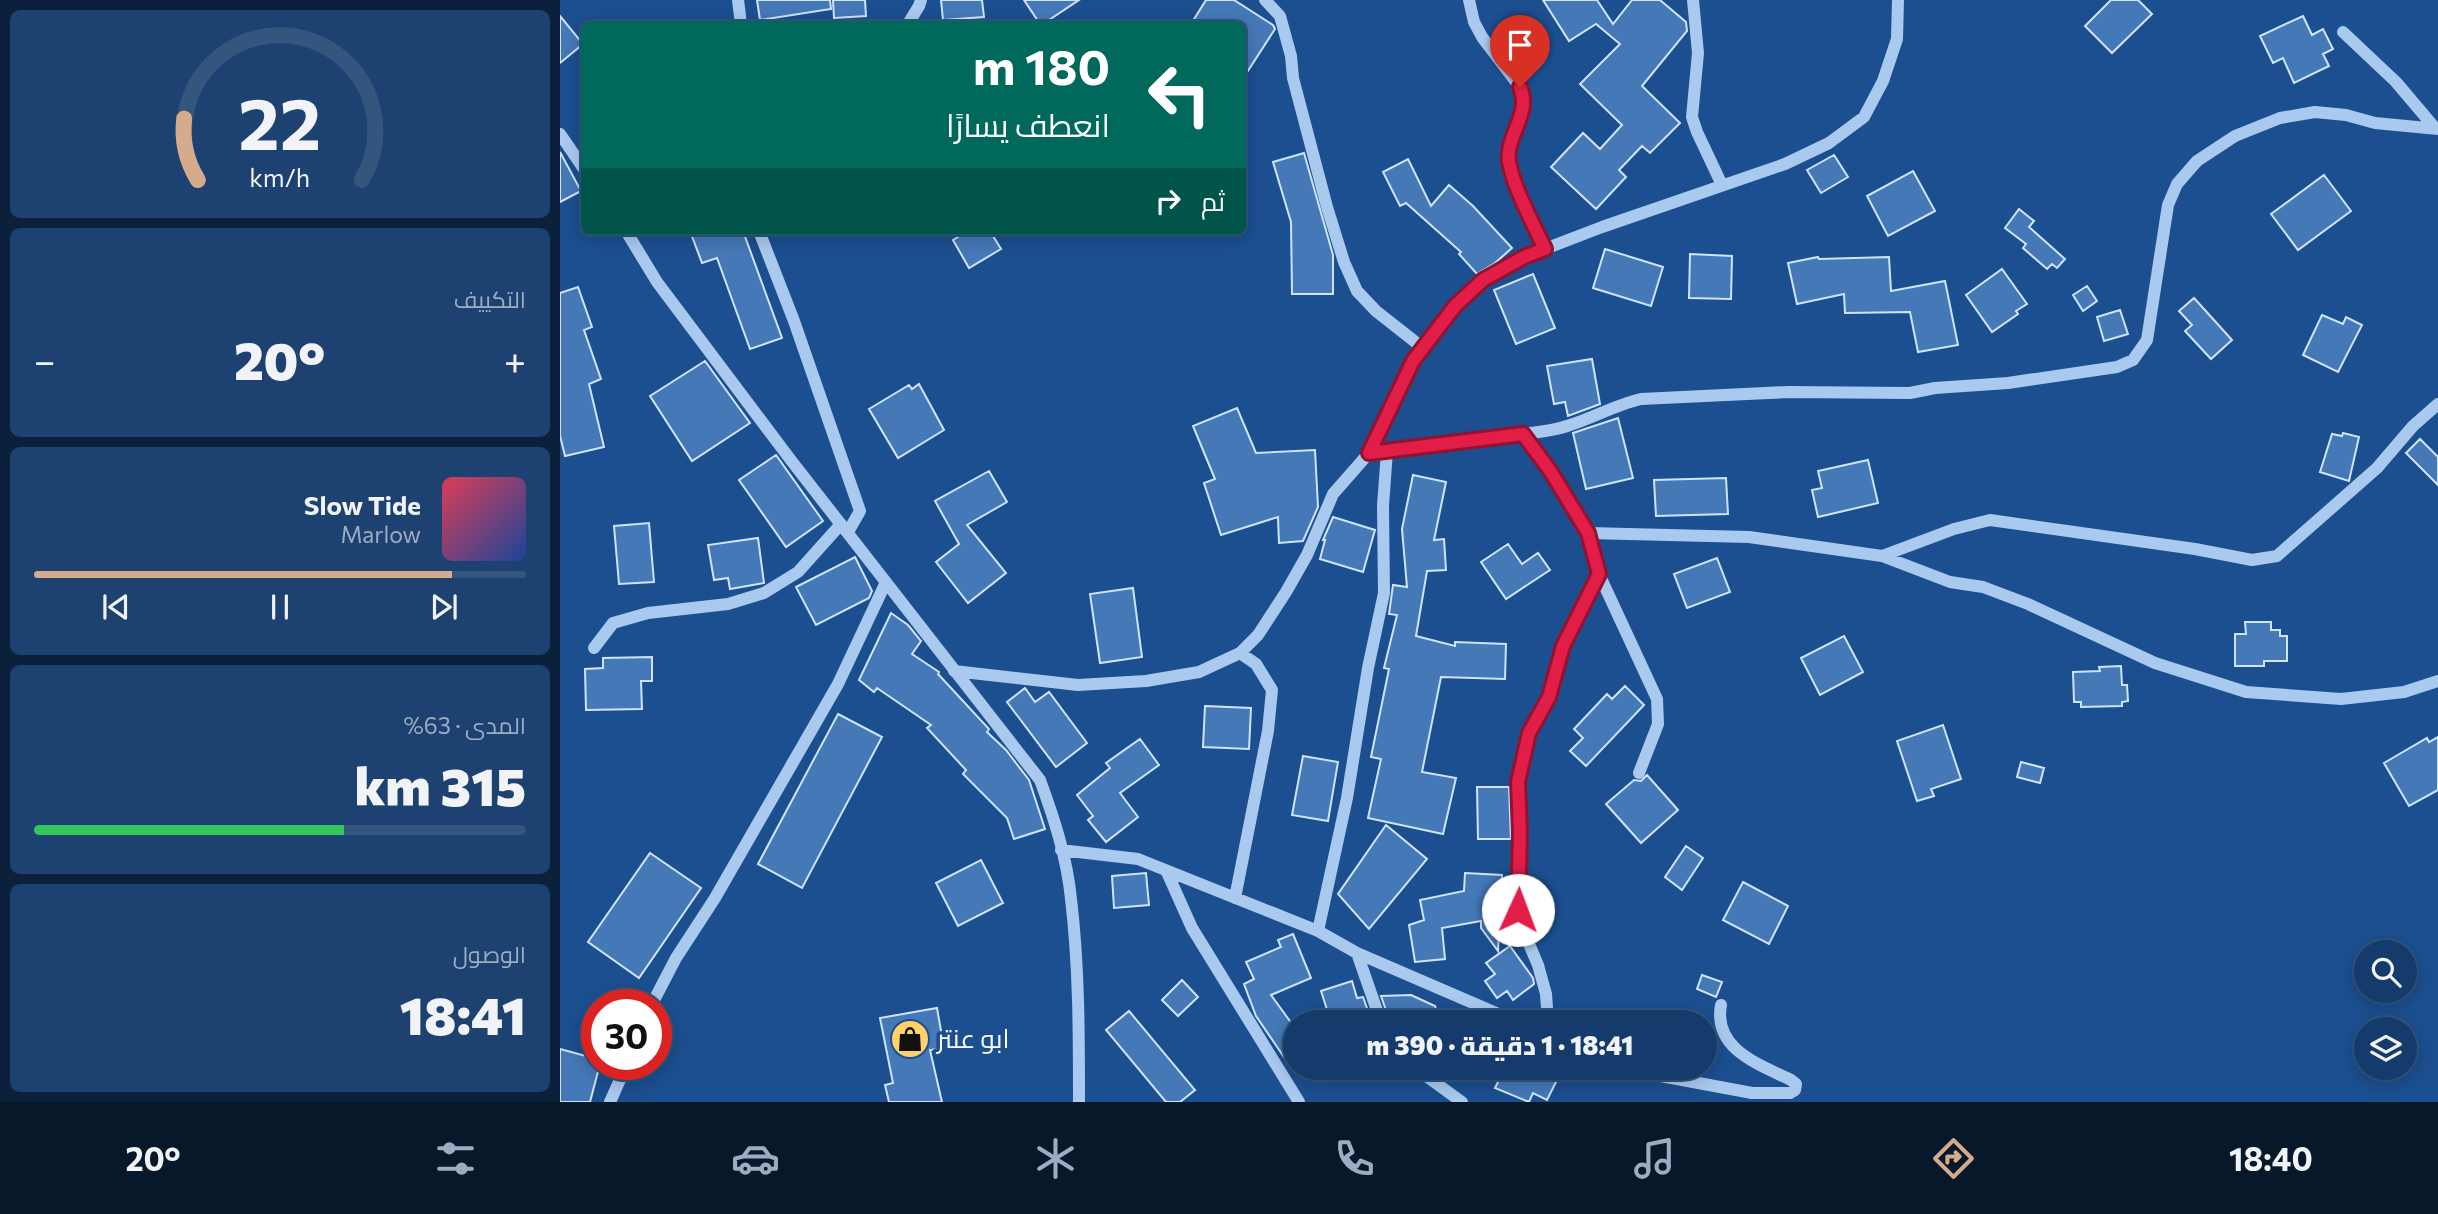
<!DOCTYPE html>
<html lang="ar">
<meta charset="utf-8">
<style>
body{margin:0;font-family:Commissioner,Cairo,sans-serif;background:#1d4271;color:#f1f3f6;direction:rtl;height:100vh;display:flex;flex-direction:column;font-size:26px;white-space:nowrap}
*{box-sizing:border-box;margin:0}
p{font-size:23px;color:#9dadc1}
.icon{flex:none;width:38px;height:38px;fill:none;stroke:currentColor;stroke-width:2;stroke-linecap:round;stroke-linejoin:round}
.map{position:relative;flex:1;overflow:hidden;direction:ltr}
.drawer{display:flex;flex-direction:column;gap:10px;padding:10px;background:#0b203b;width:560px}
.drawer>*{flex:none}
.guide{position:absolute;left:21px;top:21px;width:665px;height:214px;border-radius:10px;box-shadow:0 4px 18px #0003,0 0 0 2px #33557e;direction:rtl;background:#00695c;color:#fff;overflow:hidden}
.tools{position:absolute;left:1794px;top:940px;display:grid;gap:14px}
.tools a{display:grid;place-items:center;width:63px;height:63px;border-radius:50%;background:#143b6b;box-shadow:0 4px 18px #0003,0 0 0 2px #33557e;font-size:35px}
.speed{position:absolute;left:21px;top:989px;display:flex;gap:14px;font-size:35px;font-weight:700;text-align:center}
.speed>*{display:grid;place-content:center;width:91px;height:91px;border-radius:50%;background:#143b6b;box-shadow:0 4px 18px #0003,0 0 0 2px #33557e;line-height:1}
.speed .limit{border:10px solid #d22;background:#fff;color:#111}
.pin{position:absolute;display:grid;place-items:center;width:60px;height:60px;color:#fff;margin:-72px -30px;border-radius:50% 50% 50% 0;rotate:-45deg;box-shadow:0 0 7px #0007}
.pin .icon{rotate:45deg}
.me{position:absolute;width:77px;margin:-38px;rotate:2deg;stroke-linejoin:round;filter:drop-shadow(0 0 5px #0008)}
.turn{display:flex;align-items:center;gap:24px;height:147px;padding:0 21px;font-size:32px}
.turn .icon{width:91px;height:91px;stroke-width:2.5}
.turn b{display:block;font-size:49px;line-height:60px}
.then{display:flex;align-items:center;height:66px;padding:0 21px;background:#0003;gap:14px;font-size:26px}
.big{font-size:52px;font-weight:800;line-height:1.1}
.drawer .card{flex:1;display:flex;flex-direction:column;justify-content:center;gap:10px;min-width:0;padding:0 24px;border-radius:10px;background:#1d4271}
.drawer .dial{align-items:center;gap:0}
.dial svg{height:182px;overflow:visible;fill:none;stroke:#33557e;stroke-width:7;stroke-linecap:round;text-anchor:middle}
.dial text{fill:#f1f3f6;stroke:none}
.song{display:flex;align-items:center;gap:21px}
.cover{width:84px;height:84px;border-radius:10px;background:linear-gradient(135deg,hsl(350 70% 55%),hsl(220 70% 35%))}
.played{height:7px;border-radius:4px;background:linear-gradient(90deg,#d6ab8b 85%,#33557e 85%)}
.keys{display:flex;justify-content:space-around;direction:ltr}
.heat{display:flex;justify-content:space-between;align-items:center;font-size:38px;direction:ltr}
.charge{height:10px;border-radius:5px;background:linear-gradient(90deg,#34c759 63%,#33557e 0)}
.trip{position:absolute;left:723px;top:1010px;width:434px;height:70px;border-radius:35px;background:#143b6b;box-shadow:0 4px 18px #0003,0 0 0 2px #33557e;font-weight:800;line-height:70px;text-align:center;direction:rtl}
.tab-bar{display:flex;height:112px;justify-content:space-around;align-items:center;background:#08182b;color:#9dadc1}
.tab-bar .icon{width:49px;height:49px}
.tab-bar .selected{color:#d6ab8b}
.tab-bar b{font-size:32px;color:#f1f3f6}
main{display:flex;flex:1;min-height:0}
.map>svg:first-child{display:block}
.building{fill:#4478b7;stroke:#cfe3fa;stroke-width:2}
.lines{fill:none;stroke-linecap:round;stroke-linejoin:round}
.minor{stroke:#a9c9ee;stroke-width:12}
.route-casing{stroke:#92132f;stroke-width:18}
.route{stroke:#e11d48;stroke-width:12}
.labels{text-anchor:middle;stroke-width:7;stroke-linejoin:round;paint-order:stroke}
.poi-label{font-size:26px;fill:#fff;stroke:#1b4f8f;text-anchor:start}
</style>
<main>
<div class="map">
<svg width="1878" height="1102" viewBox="0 0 1878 1102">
<rect width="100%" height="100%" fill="#1b4f8f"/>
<path class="building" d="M 197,0 L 270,0 L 271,9 L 200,20 Z
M 273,0 L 305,0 L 306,16 L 274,18 Z
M 381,0 L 422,0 L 424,17 L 383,20 Z
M 464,0 L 519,0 L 483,24 L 480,24 Z
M 646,0 L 674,0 L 713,25 L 715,29 L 682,80 L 682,24 L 631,24 Z
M 983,0 L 1037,0 L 1053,24 L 1072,0 L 1100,0 L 1126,22 L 1127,31 L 1082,86 L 1120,123 L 1090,153 L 1082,146 L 1059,170 L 1066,177 L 1036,209 L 991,167 L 1023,133 L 1040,149 L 1062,125 L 1020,84 L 1060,44 L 1036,24 L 1009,41 Z
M 1551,0 L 1578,0 L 1592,14 L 1552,53 L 1525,26 Z
M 0,16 L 23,44 L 0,63 Z
M 1743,16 L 1752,35 L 1763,29 L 1773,49 L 1763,54 L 1769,66 L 1734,83 L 1723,58 L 1713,63 L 1700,36 Z
M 0,152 L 21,191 L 0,202 Z
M 744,153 L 773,255 L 773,294 L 732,294 L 731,222 L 713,162 Z
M 1274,155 L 1288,177 L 1261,193 L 1247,170 Z
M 848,159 L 871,206 L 889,185 L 913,206 L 952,248 L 935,263 L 917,274 L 899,254 L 901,252 L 846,203 L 840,206 L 823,172 Z
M 1353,171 L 1375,211 L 1328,236 L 1307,196 Z
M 1764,175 L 1791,211 L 1738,250 L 1711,214 Z
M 1459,209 L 1474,221 L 1469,227 L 1505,259 L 1497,268 L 1492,264 L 1487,269 L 1463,248 L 1466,244 L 1445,228 Z
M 130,231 L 183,231 L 222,338 L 190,349 L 157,258 L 142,263 Z
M 408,231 L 430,231 L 441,249 L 409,268 L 393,240 Z
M 1045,249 L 1103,267 L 1091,306 L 1033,288 Z
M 1130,254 L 1172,256 L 1171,299 L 1129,298 Z
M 1258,257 L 1259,259 L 1329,257 L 1331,291 L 1385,281 L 1398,345 L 1358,352 L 1350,312 L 1285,313 L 1284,294 L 1237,304 L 1228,263 Z
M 1442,269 L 1467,304 L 1456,311 L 1458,314 L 1432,332 L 1406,295 Z
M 973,274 L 995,328 L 956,344 L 934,290 Z
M 1527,286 L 1537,301 L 1523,311 L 1513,295 Z
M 18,287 L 32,327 L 24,330 L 41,379 L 29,384 L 44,447 L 5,456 L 0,436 L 0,293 Z
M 1634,298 L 1672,340 L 1651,359 L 1625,331 L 1632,325 L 1619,311 Z
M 1560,310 L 1568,334 L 1544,341 L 1537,317 Z
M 1762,315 L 1783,324 L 1786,317 L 1802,325 L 1778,372 L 1743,355 Z
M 1032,359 L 1040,404 L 1008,416 L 1005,402 L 994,404 L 987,366 Z
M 145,361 L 190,423 L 132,461 L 90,396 Z
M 359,384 L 384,430 L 338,458 L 309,409 L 349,385 L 352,389 Z
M 677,408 L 696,453 L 755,450 L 758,507 L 743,541 L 719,543 L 718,517 L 661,535 L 644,483 L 655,479 L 633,426 Z
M 1058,418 L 1073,478 L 1026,489 L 1013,433 Z
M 1783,433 L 1799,437 L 1789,481 L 1760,472 L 1772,434 L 1782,436 Z
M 1860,439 L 1878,457 L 1878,485 L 1846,453 Z
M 216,455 L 263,521 L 226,547 L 179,480 Z
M 1308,460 L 1318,503 L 1258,517 L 1252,490 L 1262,488 L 1258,471 Z
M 429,471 L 447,502 L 407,525 L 446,573 L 408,603 L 376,562 L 399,544 L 375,501 Z
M 853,475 L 886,482 L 874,540 L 884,539 L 886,570 L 867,571 L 856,636 L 895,646 L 895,642 L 946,644 L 945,679 L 881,677 L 862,772 L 896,778 L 883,834 L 808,818 L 821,759 L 811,757 L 829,669 L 824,668 L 837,615 L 829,614 L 833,585 L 847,587 L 842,529 Z
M 1166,478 L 1168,514 L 1096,516 L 1094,480 Z
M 773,517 L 815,530 L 803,572 L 760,559 L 765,540 L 763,540 Z
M 89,523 L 94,582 L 59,584 L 54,526 Z
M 198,538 L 204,583 L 170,589 L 168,578 L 154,580 L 148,545 Z
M 948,544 L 962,564 L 978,553 L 990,570 L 946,599 L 921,562 Z
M 295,557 L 312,591 L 309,598 L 256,625 L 236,587 Z
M 1157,558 L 1170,592 L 1127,608 L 1114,574 Z
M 573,588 L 582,657 L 540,663 L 530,594 Z
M 331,613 L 348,625 L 361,641 L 352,654 L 379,672 L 378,674 L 429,729 L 427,732 L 446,750 L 469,780 L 485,829 L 454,839 L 447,818 L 403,774 L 406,770 L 367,728 L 371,725 L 317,688 L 314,692 L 299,680 Z
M 1685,622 L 1711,622 L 1711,630 L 1720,630 L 1720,636 L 1727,636 L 1727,661 L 1704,661 L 1704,666 L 1675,666 L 1675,634 L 1686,634 Z
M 1284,636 L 1303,672 L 1260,695 L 1241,658 Z
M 92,657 L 92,681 L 81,681 L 82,709 L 26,710 L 25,669 L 43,668 L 43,658 Z
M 1561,666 L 1562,685 L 1567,685 L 1568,701 L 1562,702 L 1562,706 L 1521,707 L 1521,702 L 1514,702 L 1513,672 L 1540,671 L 1539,667 Z
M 1065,686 L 1084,705 L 1026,766 L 1010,751 L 1023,738 L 1014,729 L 1047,694 L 1052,699 Z
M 465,688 L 475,702 L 489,692 L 527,743 L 496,767 L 447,702 Z
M 645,706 L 691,708 L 689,749 L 643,747 Z
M 278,714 L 322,737 L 242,888 L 198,864 Z
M 1383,725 L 1401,779 L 1371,789 L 1374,796 L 1357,801 L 1337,741 Z
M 1878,737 L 1878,790 L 1849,806 L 1824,763 L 1867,738 L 1869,742 Z
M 580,739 L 599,765 L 560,793 L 578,817 L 546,842 L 528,820 L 533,816 L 517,795 L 550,768 L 546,763 Z
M 743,756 L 778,762 L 768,821 L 732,815 Z
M 1461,762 L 1484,768 L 1480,783 L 1457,777 Z
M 1087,775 L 1118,810 L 1081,843 L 1046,804 L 1074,780 L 1081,781 Z
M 917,787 L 949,787 L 951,839 L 918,839 Z
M 826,825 L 867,859 L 809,929 L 778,894 Z
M 1126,846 L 1143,858 L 1122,890 L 1105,877 Z
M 90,853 L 141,888 L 79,978 L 28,942 Z
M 421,860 L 443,903 L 398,926 L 376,883 Z
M 586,873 L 589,905 L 554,908 L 552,876 Z
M 905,873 L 942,875 L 938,951 L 921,928 L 921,921 L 882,928 L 885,959 L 855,962 L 849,925 L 864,920 L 860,900 L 904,891 Z
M 1183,882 L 1228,906 L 1209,944 L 1163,920 Z
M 733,934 L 751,978 L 711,995 L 735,1028 L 735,1053 L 726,1060 L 696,1016 L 684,984 L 694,979 L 686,962 L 721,947 L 718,940 Z
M 950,946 L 973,978 L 974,984 L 953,1000 L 947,991 L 937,998 L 925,981 L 935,974 L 926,963 Z
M 1142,975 L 1162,982 L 1156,997 L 1137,989 Z
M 622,980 L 638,997 L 618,1016 L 602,1000 Z
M 792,981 L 797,998 L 803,997 L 812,1022 L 771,1022 L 761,991 Z
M 851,995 L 875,1006 L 880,1022 L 830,1022 L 821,996 Z
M 377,1008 L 384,1048 L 370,1050 L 382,1102 L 329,1102 L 325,1085 L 333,1083 L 320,1018 Z
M 569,1011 L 635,1090 L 620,1102 L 606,1102 L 546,1030 Z
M 0,1049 L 37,1059 L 37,1064 L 40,1064 L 30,1102 L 0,1102 Z
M 945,1068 L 1003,1068 L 987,1100 L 973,1093 L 969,1102 L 935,1088 Z"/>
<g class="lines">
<path class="minor" d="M 178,0 L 181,24
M 705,0 L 720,16 L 731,56 L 733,78 L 767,207 L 784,262 L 797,291 L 816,311 L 863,348
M 909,0 L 914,22 L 922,37 L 960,87 L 965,98 L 949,160 L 958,188 L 985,249
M 1133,0 L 1138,53 L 1132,117 L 1137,132 L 1162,185
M 348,24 L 359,6 L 361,0
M 1783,32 L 1836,82 L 1875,128
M 0,134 L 24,169
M 66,231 L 97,282 L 230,459 L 480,780 C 494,818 507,858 511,899 C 519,966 519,1034 519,1102
M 199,231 L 234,321 L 300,511 L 288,532
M 963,434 C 977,432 993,431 1007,426 C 1033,418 1055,405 1081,399 L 1228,392 L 1350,393 L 1375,388 L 1448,383 L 1557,367 L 1573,360 L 1587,340 L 1608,205 L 1617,184 L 1637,161 L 1675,136 L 1720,118 L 1755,112 L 1786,115 L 1815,123 L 1878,129
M 809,453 L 963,434 L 991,472 L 1028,533 L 1189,537 L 1322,556 L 1390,582 L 1423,587 L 1468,604 L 1595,663 L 1686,692 L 1781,699 L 1844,692 L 1878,681
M 1028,533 L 1039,574 L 1097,699 L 1098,724 L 1079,773
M 1322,556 L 1394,529 L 1430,520 L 1635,549 L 1692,560 L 1717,556 L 1817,468 L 1853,426 L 1878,404
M 34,648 L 53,623 L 88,613 L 168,604 L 204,593 L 238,572 L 281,524
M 394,671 L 518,685 L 586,681 L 639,672 L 680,653 L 698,635 L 726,592 L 747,555 L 773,494 L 809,453 L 853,361 L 895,306 L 923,280 L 964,257 L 1042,227 L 1225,164 L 1269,143 L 1304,117 L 1323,81 L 1337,39 L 1338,0
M 501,850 L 578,859 L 758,931 L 797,953 L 957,1022
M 606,870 L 632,928 L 739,1102
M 675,898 L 708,731 L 712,690 L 696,664 L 680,653
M 758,931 L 787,798 L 808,668 L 824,593 L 823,506 L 827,451
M 797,953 L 821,1022
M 92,1004 L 116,958 L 155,898 L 278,684 L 326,582
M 988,1022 L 986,994 L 978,965 L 961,925 L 958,910 L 960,832 L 958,782 L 969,733 L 989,697 L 1003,646 L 1039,574
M 855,1068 L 902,1102
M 1065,1068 L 1074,1071 L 1192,1093 L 1230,1093 L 1235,1090 L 1236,1084 L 1231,1080 C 1198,1064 1153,1049 1161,1005
M 50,1102 L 67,1064"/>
</g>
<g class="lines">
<defs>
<path id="route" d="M 958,910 L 960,832 L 958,782 L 969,733 L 989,697 L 1003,646 L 1039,574 L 1028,533 L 991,472 L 963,434 L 809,453 L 853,361 L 895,306 L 923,280 L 964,257 L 985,249 C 973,223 954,189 949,162 C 945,136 972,114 960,87"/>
</defs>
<use href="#route" class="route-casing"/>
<use href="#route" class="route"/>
</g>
<defs>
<symbol id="shop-disc" viewBox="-11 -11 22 22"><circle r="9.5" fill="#ffd166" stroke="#1b4f8f"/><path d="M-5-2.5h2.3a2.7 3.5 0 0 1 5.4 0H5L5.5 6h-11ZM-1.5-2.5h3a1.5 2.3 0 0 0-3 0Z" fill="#111"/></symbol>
</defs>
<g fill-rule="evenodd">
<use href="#shop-disc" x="328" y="1017" width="44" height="44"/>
</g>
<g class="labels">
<g class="poi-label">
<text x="377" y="1048">ابو عنتر</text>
</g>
</g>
</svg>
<div class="tools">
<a><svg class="icon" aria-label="search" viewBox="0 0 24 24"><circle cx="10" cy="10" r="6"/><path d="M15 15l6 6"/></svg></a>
<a><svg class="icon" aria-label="layers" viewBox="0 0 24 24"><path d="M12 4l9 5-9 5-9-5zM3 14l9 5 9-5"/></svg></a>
</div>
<div class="speed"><div class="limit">30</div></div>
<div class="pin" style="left:960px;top:87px;background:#d93025"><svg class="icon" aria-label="arrive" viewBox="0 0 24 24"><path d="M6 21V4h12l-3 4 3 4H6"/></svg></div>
<svg class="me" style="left:958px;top:910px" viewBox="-20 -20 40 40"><circle r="19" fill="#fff"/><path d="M0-13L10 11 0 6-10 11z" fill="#e11d48"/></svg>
<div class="trip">18:41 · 1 دقيقة · 390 m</div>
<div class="guide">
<div class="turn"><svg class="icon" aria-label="left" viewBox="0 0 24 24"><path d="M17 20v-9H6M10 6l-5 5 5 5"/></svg><div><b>180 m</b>انعطف يسارًا</div></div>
<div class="then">ثم<svg class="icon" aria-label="right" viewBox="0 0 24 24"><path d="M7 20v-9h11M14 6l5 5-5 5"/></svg></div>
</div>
</div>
<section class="drawer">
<div class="card dial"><svg viewBox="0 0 100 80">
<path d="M14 69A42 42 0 1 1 86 69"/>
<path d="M14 69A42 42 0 0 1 8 42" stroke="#d6ab8b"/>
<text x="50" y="56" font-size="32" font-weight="700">22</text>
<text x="50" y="72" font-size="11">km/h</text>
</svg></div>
<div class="card"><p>التكييف</p>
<div class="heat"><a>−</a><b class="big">20°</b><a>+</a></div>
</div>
<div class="card">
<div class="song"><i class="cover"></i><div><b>Slow Tide</b><p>Marlow</p></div></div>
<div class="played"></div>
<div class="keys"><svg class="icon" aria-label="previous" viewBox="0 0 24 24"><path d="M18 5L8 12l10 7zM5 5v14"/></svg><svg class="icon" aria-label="pause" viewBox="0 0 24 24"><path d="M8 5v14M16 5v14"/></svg><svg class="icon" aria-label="next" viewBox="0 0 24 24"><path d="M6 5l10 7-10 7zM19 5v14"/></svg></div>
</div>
<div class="card"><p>المدى · 63%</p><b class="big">315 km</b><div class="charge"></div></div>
<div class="card"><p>الوصول</p><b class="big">18:41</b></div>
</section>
</main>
<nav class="tab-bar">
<b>18:40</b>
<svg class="icon selected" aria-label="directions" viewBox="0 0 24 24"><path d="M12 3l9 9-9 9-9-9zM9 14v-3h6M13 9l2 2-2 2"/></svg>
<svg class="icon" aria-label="music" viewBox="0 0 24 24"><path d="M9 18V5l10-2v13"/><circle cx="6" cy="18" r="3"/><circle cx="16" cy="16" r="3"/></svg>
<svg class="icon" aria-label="phone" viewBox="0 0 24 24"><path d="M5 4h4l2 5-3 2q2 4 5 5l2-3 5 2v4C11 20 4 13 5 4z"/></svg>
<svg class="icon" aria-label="climate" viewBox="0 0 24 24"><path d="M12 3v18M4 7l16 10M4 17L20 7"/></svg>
<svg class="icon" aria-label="car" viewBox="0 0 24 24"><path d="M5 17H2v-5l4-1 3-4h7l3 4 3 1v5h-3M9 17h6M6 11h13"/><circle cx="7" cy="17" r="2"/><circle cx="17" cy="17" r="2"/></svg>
<svg class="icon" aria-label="filters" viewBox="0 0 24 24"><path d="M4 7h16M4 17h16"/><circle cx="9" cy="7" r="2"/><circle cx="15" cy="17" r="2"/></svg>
<b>20°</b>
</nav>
